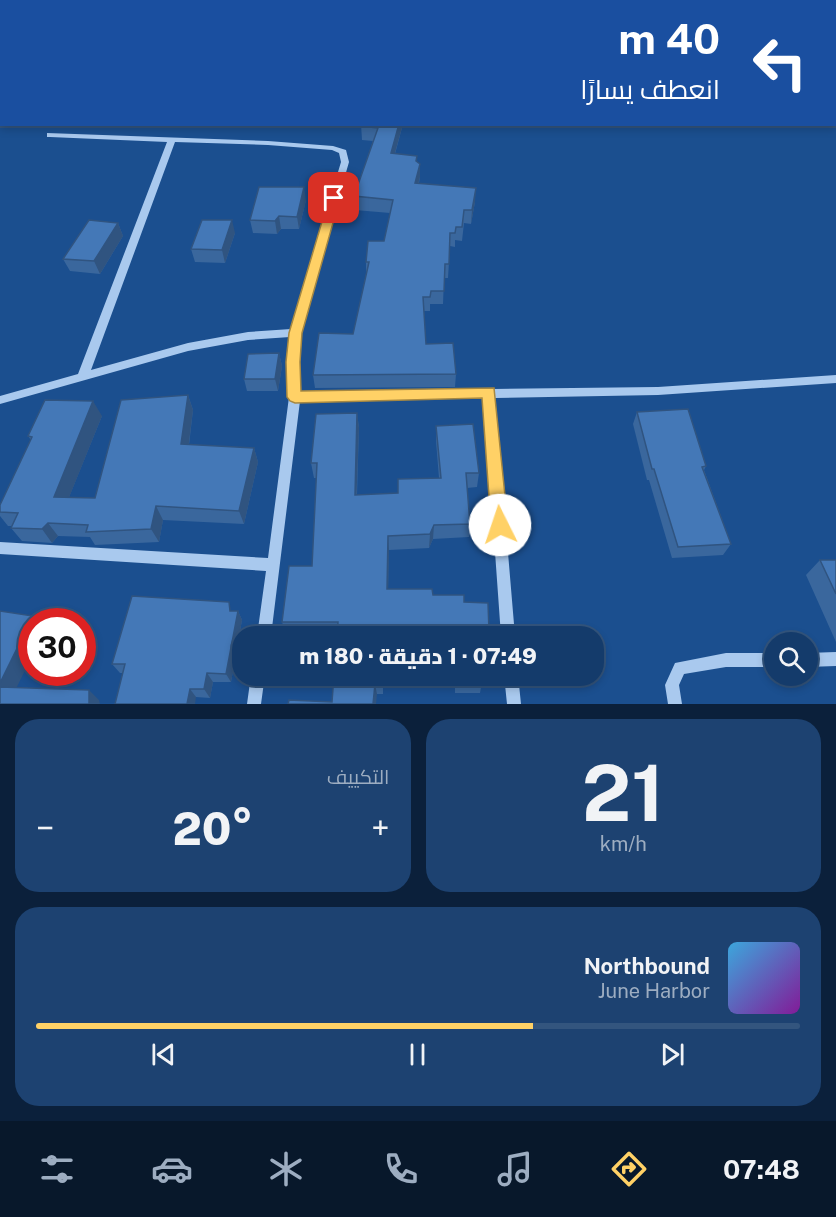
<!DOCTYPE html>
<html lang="ar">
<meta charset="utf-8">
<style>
body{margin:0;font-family:"Public Sans",Cairo,sans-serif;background:#1d4271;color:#f1f3f6;direction:rtl;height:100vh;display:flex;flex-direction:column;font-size:22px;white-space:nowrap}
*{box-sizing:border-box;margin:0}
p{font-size:20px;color:#9dadc1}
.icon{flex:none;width:33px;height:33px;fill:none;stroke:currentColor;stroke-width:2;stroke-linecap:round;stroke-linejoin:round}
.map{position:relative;height:704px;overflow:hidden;direction:ltr}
.drawer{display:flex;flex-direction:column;gap:15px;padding:15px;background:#0b203b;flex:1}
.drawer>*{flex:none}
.hud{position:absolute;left:0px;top:0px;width:837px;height:126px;box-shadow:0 3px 9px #0003,0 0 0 2px #33557e;direction:rtl;background:#1a4fa0;color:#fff;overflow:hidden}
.tools{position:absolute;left:764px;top:632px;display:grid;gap:12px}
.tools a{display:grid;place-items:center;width:54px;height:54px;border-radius:50%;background:#143b6b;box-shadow:0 3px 9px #0003,0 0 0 2px #33557e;font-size:30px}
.speed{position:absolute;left:18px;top:608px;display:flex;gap:12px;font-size:30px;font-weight:700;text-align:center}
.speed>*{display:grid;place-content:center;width:78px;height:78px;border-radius:50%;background:#143b6b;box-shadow:0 3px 9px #0003,0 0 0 2px #33557e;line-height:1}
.speed .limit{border:9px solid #d22;background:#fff;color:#111}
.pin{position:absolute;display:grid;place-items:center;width:51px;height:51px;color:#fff;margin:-26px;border-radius:12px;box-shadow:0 3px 9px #0006}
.me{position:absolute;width:66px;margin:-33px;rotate:356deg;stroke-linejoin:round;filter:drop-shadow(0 0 4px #0008)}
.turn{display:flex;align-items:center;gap:21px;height:126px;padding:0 18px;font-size:27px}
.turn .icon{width:78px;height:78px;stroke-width:2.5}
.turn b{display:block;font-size:42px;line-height:51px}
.big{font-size:45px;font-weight:800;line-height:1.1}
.drawer .widget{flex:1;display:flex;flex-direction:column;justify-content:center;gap:9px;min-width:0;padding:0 21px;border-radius:24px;background:#1d4271}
.drawer .dial{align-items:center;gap:0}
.dial b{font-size:78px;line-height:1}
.song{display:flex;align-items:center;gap:18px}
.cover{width:72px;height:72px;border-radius:9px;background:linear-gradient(135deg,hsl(200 70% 55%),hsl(290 70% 35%))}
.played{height:6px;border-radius:3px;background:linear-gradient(90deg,#ffd166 65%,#33557e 65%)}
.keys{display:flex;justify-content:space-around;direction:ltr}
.heat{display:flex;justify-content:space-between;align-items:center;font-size:33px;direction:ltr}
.drawer .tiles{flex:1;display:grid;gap:15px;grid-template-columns:1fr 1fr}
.widget:last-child{grid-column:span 2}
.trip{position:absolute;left:232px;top:626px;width:372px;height:60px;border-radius:24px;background:#143b6b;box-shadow:0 3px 9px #0003,0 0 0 2px #33557e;font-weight:800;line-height:60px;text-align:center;direction:rtl}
.tabs{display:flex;height:96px;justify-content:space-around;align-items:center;background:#08182b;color:#9dadc1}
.tabs .icon{width:42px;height:42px}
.tabs .selected{color:#ffd166}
.tabs b{font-size:27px;color:#f1f3f6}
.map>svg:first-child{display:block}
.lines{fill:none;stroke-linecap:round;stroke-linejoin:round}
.minor{fill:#a9c9ee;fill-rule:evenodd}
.wall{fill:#3a679d}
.shaded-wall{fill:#305480}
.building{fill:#4478b7;stroke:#305480;stroke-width:1.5}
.route{fill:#ffd166;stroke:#a68842;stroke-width:1.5}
</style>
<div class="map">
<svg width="836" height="704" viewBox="0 0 836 704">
<rect width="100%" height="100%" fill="#1b4f8f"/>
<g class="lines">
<path class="minor" d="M 588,0 L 609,2 L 590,2 Z
M 47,133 L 268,141 L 333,146 L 346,150 L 349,162 L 300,333 L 298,362 L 300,393 L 485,389 L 489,388 L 493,389 L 658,387 L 836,375 L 836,383 L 658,395 L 495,398 L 515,636 L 501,636 L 484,398 L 300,401 L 271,636 L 257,636 L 266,571 L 0,554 L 0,542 L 268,558 L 289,397 L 288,362 L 290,337 L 248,340 L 188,351 L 0,404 L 0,396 L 78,374 L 167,142 L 50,137 L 47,137 ZM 175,142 L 268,145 L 332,150 L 339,153 L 341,162 L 291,329 L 248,332 L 188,343 L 91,370 Z
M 836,652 L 836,666 L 807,667 L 807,653 Z
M 726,653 L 774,653 L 774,667 L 726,667 L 684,674 L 679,685 L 682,704 L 668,704 L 665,685 L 675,663 Z
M 251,675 L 265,675 L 261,704 L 247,704 Z
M 504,675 L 518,675 L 521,704 L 507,704 Z"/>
</g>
<path class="wall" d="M 0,17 L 2,17 L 2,56 L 0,56 Z
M 361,124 L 403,124 L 395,154 L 420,164 L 420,177 L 419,183 L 475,202 L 471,224 L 464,223 L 462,241 L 455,240 L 455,247 L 450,246 L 448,278 L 444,278 L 443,304 L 430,304 L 430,311 L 424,311 L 426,344 L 456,374 L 455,387 L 315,388 L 313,375 L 353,334 L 366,274 L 366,262 L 384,241 L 390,213 L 355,210 L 354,196 L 373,141 L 362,140 Z
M 306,200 L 299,229 L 281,229 L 277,234 L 253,233 L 250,220 Z
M 118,223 L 123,236 L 100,274 L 70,271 L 63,259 Z
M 235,233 L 225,263 L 195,262 L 191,249 Z
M 279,353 L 282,366 L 278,391 L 247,391 L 244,379 Z
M 188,395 L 193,410 L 189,445 L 254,448 L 258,462 L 244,524 L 163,520 L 159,542 L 95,545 L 90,537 L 58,536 L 52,543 L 22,541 L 11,528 L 12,526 L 8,526 L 0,516 L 0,505 L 31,440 L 28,436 L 102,416 L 69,497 L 95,498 Z
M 637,412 L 706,466 L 704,470 L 731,544 L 723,555 L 672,558 L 649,480 L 647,480 L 633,424 Z
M 357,413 L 359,428 L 357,495 L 398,493 L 439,478 L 436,441 L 436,426 L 479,473 L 477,487 L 467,488 L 470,524 L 469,537 L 433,539 L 429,548 L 389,550 L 388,589 L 433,595 L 464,602 L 489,631 L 488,636 L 337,636 L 337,634 L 286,634 L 282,622 L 312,566 L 317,478 L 314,478 L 311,463 Z
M 820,560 L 836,560 L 836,642 L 806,575 Z
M 233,611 L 238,611 L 242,620 L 231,682 L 213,682 L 210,698 L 196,697 L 123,673 L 120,673 L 112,664 Z
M 334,675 L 482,675 L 482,682 L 480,693 L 455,693 L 455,681 L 383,680 L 383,694 L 377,694 L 332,702 Z"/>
<path class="shaded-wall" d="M 399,124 L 403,124 L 391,167 L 391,153 Z
M 420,164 L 420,177 L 415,196 L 415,183 Z
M 304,187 L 306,200 L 299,229 L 297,217 Z
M 476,188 L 475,202 L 471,224 L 472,210 Z
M 279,216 L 281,229 L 277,234 L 275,221 Z
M 232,220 L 235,233 L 225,263 L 222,250 Z
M 118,223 L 123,236 L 100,274 L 94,261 Z
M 279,353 L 282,366 L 278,391 L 275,379 Z
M 188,395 L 193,410 L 187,458 L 181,444 Z
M 93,401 L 102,416 L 64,510 L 54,497 Z
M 357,413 L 359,428 L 356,509 L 355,495 Z
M 254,448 L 258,462 L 244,524 L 239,511 Z
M 156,506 L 163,520 L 159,542 L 151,529 Z
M 48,523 L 58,536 L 52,543 L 42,529 Z
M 434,525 L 433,539 L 429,548 L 430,534 Z
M 388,536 L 389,550 L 388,602 L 387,589 Z
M 238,611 L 242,620 L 231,682 L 226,674 Z
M 33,616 L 39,621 L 32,621 L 32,656 L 12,697 L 0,688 L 0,683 Z
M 207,673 L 213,682 L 210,698 L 204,689 Z
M 375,684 L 377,694 L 376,704 L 373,704 Z
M 190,689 L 196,697 L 195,704 L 187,704 Z
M 89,690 L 99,700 L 100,704 L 89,704 Z"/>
<path class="building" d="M 0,17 L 2,17 L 2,45 L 0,45 Z
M 361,124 L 399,124 L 391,153 L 417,156 L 416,161 L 420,164 L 415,183 L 476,188 L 472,210 L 464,210 L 462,227 L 456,227 L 455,233 L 450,233 L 449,264 L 445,264 L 444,291 L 431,291 L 430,297 L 423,297 L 426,344 L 453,343 L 456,374 L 313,375 L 319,333 L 353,334 L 369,262 L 366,262 L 368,241 L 384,241 L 393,200 L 354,196 L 378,128 L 361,126 Z
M 259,187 L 304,187 L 297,217 L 279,216 L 275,221 L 250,220 Z
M 89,220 L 118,223 L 94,261 L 63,259 Z
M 202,220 L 232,220 L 222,250 L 191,249 Z
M 279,353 L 275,379 L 244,379 L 248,354 Z
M 188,395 L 181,444 L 254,448 L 239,511 L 156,506 L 151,529 L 86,532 L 88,525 L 48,523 L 42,529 L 11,528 L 18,513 L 0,512 L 0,505 L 32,437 L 28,436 L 45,400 L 93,401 L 54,497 L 95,498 L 121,400 Z
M 688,409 L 706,466 L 702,467 L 731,544 L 678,547 L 654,469 L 652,469 L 637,412 Z
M 357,413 L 355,495 L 398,493 L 398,479 L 441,478 L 436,426 L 473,424 L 479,473 L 466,473 L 470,524 L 434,525 L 430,534 L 388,536 L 387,589 L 432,589 L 433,595 L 464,595 L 464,602 L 488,603 L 489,631 L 480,631 L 480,636 L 337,636 L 338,622 L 282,622 L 289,566 L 312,566 L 317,463 L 311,463 L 316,414 Z
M 820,560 L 836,560 L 836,594 Z
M 132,596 L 229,602 L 230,611 L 238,611 L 226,674 L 207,673 L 204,689 L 190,689 L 187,704 L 115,704 L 125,664 L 112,664 Z
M 0,611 L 33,616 L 0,683 Z
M 334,675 L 382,675 L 382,684 L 375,684 L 373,704 L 288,704 L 289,700 L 332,702 Z
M 456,675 L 482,675 L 482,682 L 456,682 Z
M 0,687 L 89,690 L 89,704 L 0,704 Z"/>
<path class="route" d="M 334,195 L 340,198 L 302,333 L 300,362 L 301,391 L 494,388 L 508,525 L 505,530 L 500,533 L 494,530 L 491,525 L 482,398 L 295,403 L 290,401 L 287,397 L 286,362 L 289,333 L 329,198 Z"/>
</svg>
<div class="tools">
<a><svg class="icon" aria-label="search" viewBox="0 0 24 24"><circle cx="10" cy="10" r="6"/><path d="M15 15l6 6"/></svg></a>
</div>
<div class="speed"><div class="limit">30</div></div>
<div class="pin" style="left:334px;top:198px;background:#d93025"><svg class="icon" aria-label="arrive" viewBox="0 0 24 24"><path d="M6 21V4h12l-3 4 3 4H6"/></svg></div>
<svg class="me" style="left:500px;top:525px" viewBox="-20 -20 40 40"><circle r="19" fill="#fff"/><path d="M0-13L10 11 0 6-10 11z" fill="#ffd166"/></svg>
<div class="trip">07:49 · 1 دقيقة · 180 m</div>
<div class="hud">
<div class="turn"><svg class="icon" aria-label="left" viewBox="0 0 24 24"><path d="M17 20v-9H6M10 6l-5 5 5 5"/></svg><div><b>40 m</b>انعطف يسارًا</div></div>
</div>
</div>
<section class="drawer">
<div class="tiles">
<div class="widget dial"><b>21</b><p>km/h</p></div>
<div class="widget"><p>التكييف</p>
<div class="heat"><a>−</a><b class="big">20°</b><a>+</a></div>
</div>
<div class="widget">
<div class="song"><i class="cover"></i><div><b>Northbound</b><p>June Harbor</p></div></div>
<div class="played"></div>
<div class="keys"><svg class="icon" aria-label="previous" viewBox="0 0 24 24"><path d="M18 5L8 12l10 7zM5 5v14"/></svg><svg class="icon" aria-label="pause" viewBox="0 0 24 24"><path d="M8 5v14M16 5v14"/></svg><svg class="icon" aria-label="next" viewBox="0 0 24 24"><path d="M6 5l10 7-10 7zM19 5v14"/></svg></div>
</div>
</div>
</section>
<nav class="tabs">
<b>07:48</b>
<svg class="icon selected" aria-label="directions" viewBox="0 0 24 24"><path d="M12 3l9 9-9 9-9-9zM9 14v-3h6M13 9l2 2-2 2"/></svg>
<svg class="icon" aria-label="music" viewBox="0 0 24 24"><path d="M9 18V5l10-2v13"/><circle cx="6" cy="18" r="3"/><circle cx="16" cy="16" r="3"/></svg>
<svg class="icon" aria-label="phone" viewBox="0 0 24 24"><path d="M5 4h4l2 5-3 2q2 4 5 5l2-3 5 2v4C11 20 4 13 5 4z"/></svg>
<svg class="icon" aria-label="climate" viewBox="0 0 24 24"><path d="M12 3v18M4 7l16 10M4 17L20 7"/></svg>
<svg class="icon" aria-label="car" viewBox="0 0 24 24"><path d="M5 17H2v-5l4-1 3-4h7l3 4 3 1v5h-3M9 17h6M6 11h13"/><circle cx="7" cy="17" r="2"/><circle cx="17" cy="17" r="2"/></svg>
<svg class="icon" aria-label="filters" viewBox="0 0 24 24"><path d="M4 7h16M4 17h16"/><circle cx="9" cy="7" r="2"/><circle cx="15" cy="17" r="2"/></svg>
</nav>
